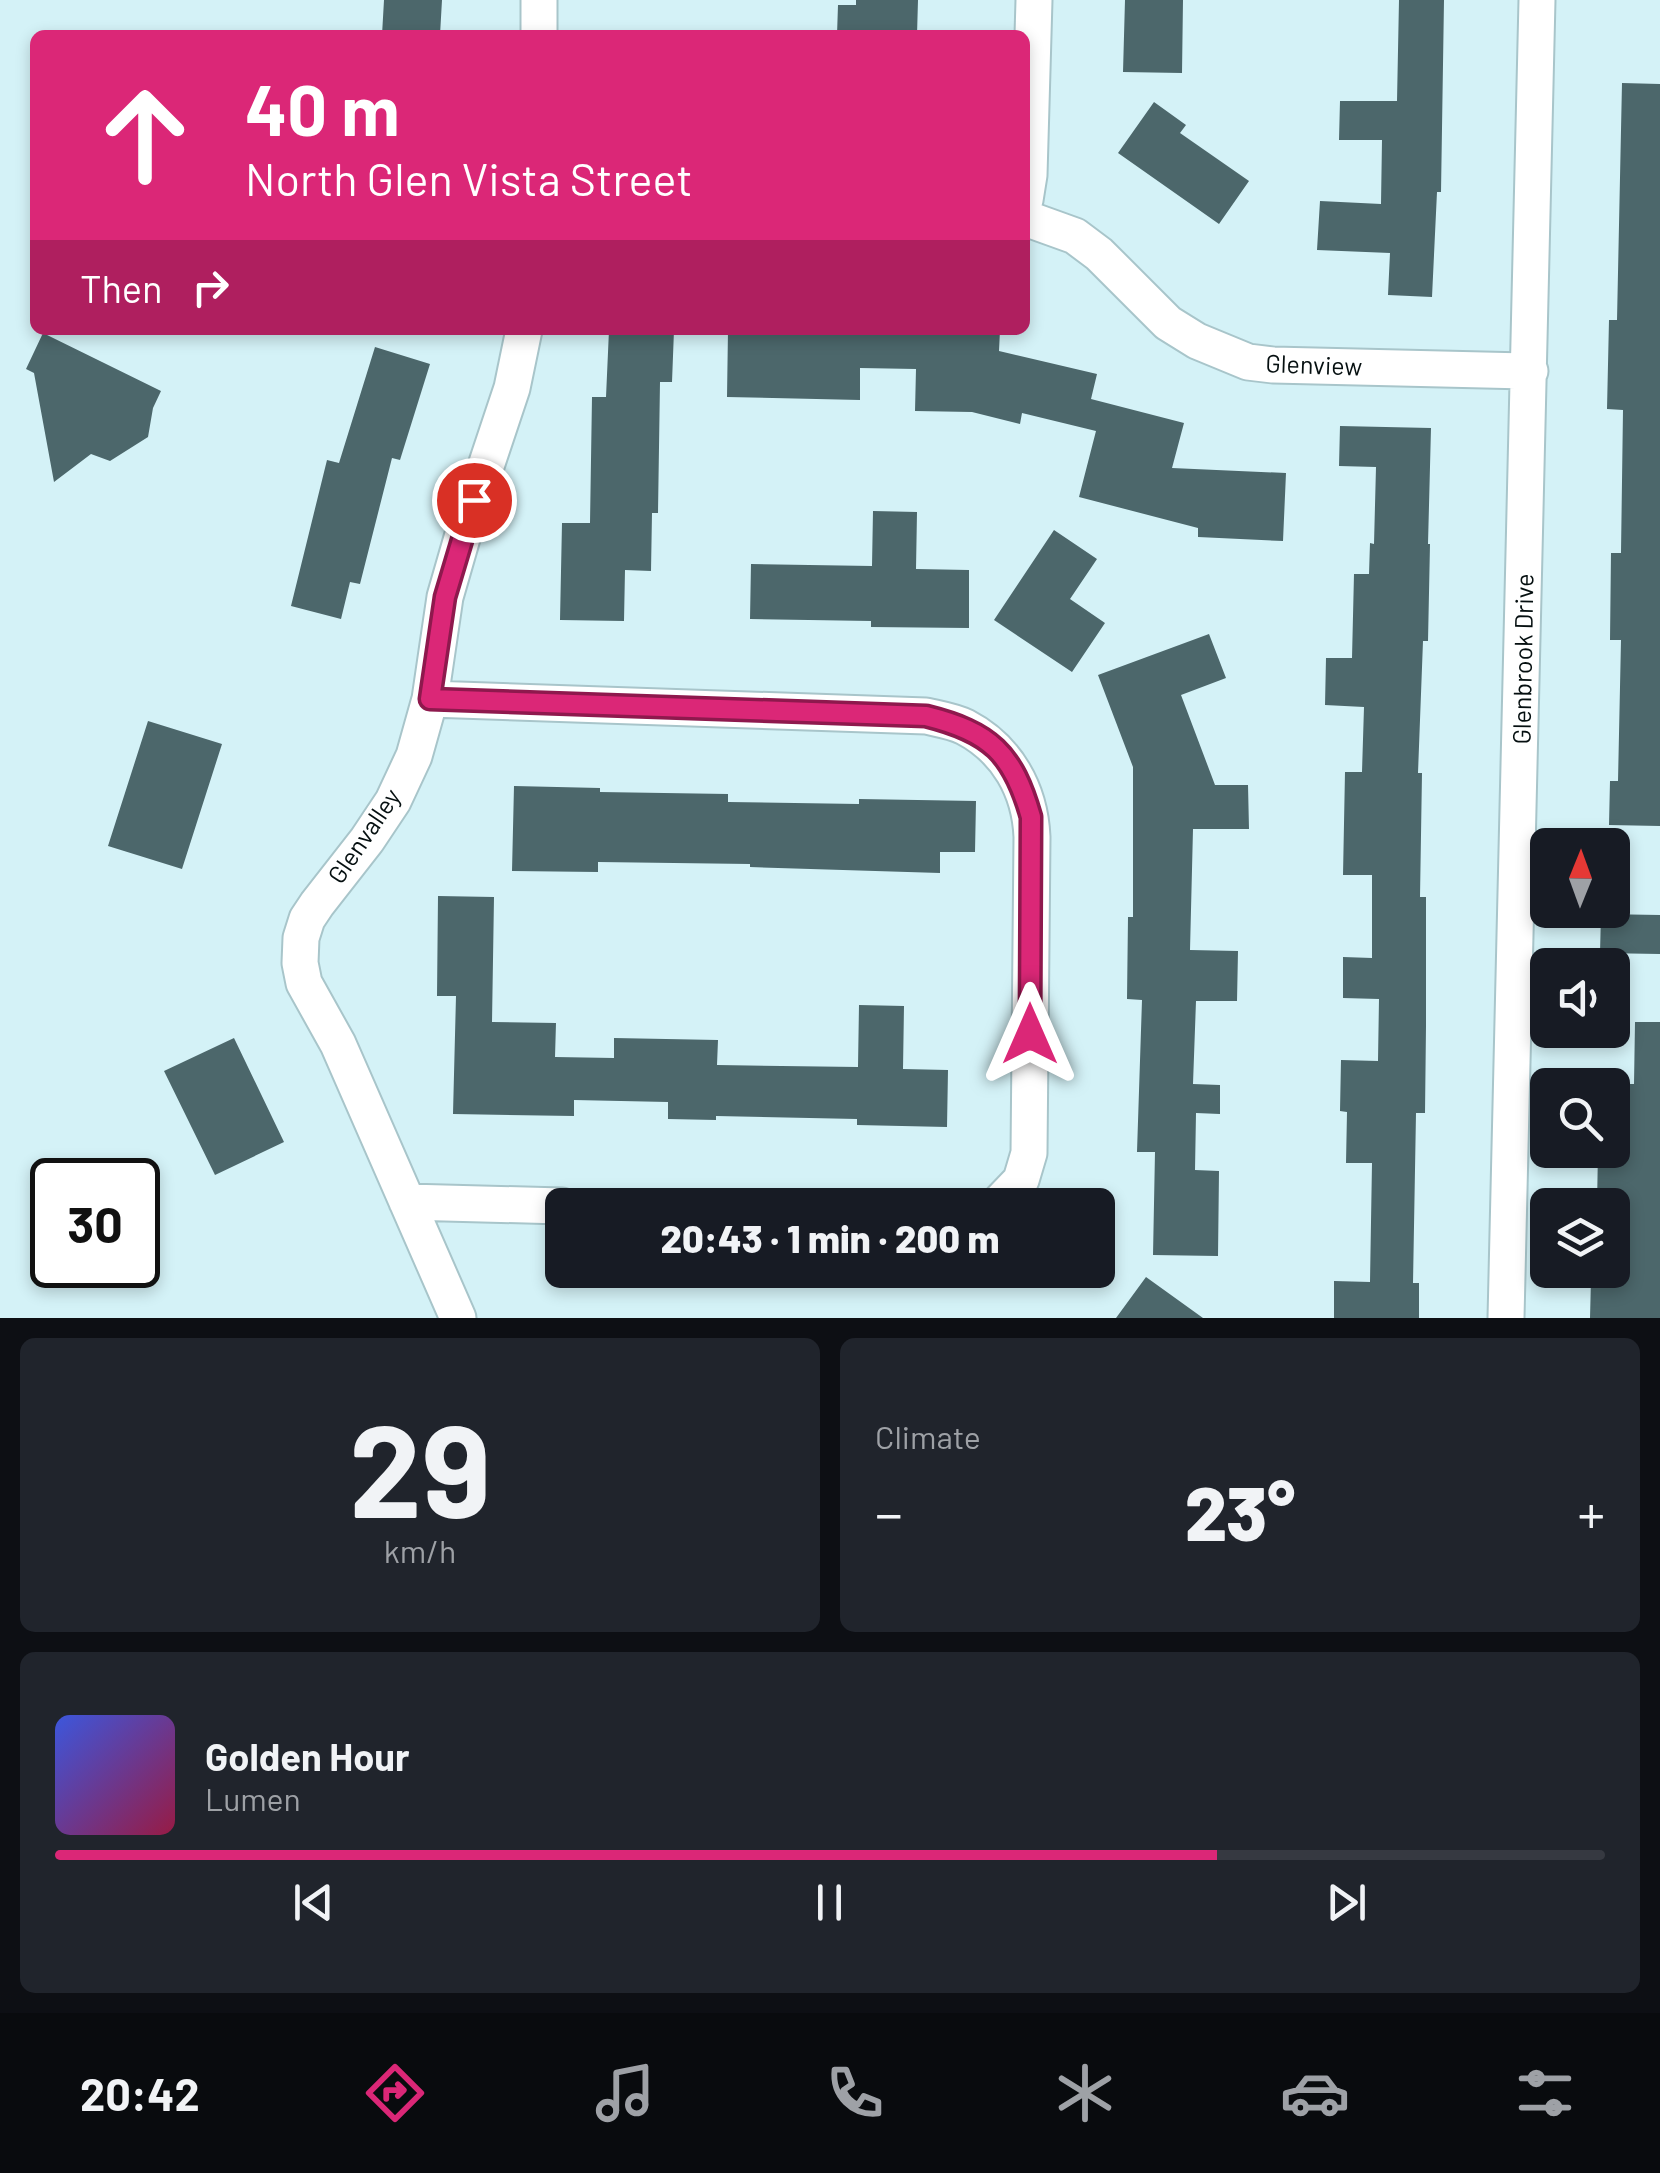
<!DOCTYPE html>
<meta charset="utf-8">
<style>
body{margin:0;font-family:Barlow,sans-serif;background:#20242c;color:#f1f3f6;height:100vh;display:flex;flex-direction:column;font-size:38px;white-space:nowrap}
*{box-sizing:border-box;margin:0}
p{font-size:32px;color:#9ea1a6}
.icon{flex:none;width:55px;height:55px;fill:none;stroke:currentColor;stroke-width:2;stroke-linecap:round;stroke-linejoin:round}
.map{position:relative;height:1318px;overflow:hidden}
.side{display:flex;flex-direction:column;gap:20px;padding:20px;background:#0d0f14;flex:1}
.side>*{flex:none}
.guide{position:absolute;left:30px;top:30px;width:1000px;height:305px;border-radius:15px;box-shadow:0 5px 15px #0003;background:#db2777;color:#fff;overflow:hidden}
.needle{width:65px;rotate:1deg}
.tools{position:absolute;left:1530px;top:828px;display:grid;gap:20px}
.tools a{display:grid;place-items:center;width:100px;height:100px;border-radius:15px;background:#171b24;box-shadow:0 5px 15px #0003;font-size:50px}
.speed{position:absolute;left:30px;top:1158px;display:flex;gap:20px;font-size:50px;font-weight:700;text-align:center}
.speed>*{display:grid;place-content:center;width:130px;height:130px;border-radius:50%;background:#171b24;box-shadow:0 5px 15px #0003;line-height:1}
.speed .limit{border:5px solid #111;border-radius:15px;background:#fff;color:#111}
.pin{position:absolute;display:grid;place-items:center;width:85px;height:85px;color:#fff;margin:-42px;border:5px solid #fff;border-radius:50%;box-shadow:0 2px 10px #0007}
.me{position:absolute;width:110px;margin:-55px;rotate:0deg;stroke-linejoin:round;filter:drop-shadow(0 0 8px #0008)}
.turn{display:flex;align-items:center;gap:35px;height:210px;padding:0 50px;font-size:45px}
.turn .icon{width:130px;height:130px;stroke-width:2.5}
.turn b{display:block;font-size:70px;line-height:85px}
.then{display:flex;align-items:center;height:95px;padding:0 50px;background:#0003;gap:20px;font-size:38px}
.big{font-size:75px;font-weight:800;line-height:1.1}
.side .card{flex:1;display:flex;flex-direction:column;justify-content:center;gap:15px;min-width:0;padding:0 35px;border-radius:15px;background:#20242c}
.side .dial{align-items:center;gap:0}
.dial b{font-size:130px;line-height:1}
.song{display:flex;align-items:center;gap:30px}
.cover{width:120px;height:120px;border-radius:15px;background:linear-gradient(135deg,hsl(230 70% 55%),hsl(340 70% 35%))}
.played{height:10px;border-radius:5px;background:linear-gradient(90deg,#db2777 75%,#363941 75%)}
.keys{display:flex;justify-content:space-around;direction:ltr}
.heat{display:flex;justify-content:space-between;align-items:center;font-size:55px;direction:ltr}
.side .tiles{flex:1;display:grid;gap:20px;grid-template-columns:1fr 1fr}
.card:last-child{grid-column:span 2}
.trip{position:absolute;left:545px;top:1188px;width:570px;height:100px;border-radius:15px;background:#171b24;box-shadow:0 5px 15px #0003;font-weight:800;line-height:100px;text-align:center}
.menu{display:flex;height:160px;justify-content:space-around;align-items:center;background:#090b0e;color:#9ea1a6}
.menu .icon{width:70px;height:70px}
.menu .current{color:#db2777}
.menu b{font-size:45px;color:#f1f3f6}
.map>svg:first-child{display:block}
.building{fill:#4c676b}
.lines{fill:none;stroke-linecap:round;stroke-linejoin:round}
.minor-casing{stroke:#a8c5ca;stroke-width:39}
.minor{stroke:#fff;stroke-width:35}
.route-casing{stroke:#8e194d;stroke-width:25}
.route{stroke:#db2777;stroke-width:18}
.labels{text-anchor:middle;stroke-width:8;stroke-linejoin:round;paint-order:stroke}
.street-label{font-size:25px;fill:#050f10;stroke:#fff}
</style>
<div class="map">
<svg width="1660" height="1318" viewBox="0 0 1660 1318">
<rect width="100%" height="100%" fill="#d4f2f7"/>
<path class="building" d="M 384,0 L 442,0 L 440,35 L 382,35 Z
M 856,0 L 918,0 L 917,35 L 837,35 L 838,5 L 856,5 Z
M 1125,0 L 1183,0 L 1182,73 L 1123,72 Z
M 1399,0 L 1444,0 L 1441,192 L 1437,192 L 1432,297 L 1388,295 L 1390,253 L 1317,250 L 1320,201 L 1381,204 L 1382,140 L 1339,140 L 1340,101 L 1397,101 Z
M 1622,83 L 1660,84 L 1660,826 L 1609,825 L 1610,781 L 1618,781 L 1621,640 L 1610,640 L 1611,553 L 1621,553 L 1623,410 L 1607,409 L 1609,320 L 1617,320 Z
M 1154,102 L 1186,125 L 1180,133 L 1249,181 L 1219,224 L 1118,153 Z
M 609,330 L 674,330 L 672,382 L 660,382 L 658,513 L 652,513 L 651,571 L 625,570 L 624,621 L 560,620 L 562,523 L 590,523 L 592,397 L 606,397 Z
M 728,330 L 1000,330 L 999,351 L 1097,374 L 1091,399 L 1184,423 L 1172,468 L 1286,473 L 1283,541 L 1198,537 L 1198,528 L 1079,497 L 1096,431 L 1022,413 L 1020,424 L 972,412 L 915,411 L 916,369 L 860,368 L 860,400 L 727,397 Z
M 43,333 L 161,391 L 153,408 L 148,437 L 110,461 L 91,454 L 54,482 L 34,373 L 26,369 Z
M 375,347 L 430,364 L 400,460 L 392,458 L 360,584 L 350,582 L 341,619 L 291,606 L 327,460 L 339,463 Z
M 1340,426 L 1431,428 L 1428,544 L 1430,544 L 1428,641 L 1423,641 L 1418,773 L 1422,773 L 1420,897 L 1426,897 L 1426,1026 L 1425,1113 L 1416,1113 L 1413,1283 L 1419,1283 L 1419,1318 L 1334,1318 L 1334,1281 L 1370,1282 L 1372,1163 L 1346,1163 L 1347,1112 L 1340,1111 L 1341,1060 L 1378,1061 L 1379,999 L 1343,998 L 1343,957 L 1372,958 L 1372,875 L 1343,875 L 1345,772 L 1362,772 L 1364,707 L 1325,705 L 1326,658 L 1352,658 L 1354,574 L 1369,574 L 1370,543 L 1374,544 L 1376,467 L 1339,466 Z
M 873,511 L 917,512 L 916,569 L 969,570 L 969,628 L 871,627 L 871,621 L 750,619 L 751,564 L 872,566 Z
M 1054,530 L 1097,559 L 1070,599 L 1105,623 L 1072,672 L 994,620 Z
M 1209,634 L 1226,678 L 1181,695 L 1215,785 L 1248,785 L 1249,829 L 1193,829 L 1190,950 L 1238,951 L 1237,1001 L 1196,1001 L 1193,1084 L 1220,1085 L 1220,1114 L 1196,1113 L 1195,1170 L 1219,1171 L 1218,1256 L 1153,1255 L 1155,1152 L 1137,1152 L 1142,1000 L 1127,999 L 1128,917 L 1133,917 L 1133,767 L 1098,675 Z
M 148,721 L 222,744 L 182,869 L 108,846 Z
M 514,786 L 600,788 L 600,792 L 728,794 L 728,802 L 859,804 L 859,799 L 976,801 L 975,852 L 940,852 L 940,873 L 750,867 L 750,864 L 598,862 L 598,872 L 512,871 Z
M 438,896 L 494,897 L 492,1022 L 556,1023 L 555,1057 L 614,1058 L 614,1038 L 718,1040 L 717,1065 L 858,1067 L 859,1005 L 904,1006 L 903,1069 L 948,1070 L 947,1127 L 857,1125 L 857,1119 L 716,1116 L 716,1120 L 668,1119 L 668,1102 L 574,1100 L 574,1116 L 453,1114 L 456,996 L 437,996 Z
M 1601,914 L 1660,915 L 1660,954 L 1600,953 Z
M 1635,1022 L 1660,1022 L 1660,1318 L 1590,1318 L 1591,1279 L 1612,1280 L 1612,1205 L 1597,1205 L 1598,1150 L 1612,1150 L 1612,1084 L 1634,1084 Z
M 234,1038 L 284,1142 L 215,1175 L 164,1071 Z
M 1146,1277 L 1203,1318 L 1116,1318 Z"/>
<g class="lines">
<defs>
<path id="minor" d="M 539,35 L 539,0
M 1025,200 L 1029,175 L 1034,0
M 1025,218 L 1075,236 L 1099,254 L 1168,323 L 1197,341 L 1248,362 L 1273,365 L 1530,371
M 430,699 L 926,716 C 939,719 953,721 965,727 C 1007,749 1030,790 1032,837 L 1029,1153 L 1021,1180 L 997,1205
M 407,1202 L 562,1206
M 458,1318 L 338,1044 L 304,983 L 300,963 L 301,938 L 307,919 L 317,904 L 367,840 L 393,801 L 414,756 L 430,699 L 445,597 L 462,538 L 512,388 L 524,330
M 1506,1318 L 1537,0"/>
</defs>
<use href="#minor" class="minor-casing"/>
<use href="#minor" class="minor"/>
</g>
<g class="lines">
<defs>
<path id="route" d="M 474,500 L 445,597 L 430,699 L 926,716 C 990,732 1013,753 1031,817 L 1030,1034"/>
</defs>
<use href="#route" class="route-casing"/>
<use href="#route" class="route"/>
</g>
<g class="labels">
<g class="street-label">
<text transform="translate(1314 365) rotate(2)" y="9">Glenview</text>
<text transform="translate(1523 659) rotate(-89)" y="9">Glenbrook Drive</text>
<text transform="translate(364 836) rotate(-56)" y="9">Glenvalley</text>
</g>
</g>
</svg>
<div class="tools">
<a><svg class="needle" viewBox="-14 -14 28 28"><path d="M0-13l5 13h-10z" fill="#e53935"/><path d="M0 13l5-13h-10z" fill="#9ea1a6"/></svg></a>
<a><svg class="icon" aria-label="sound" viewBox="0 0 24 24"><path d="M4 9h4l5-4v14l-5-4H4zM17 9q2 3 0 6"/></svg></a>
<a><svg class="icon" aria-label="search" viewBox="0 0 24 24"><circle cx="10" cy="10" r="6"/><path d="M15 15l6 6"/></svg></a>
<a><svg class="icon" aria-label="layers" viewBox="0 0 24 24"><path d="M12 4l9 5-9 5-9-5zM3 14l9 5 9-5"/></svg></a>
</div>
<div class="speed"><div class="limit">30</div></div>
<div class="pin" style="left:474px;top:500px;background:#d93025"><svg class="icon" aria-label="arrive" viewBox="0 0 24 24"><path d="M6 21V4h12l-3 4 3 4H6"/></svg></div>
<svg class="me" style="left:1030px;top:1034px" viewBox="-20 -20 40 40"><path d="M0-17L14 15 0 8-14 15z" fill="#db2777" stroke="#fff" stroke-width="4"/></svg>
<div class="trip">20:43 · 1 min · 200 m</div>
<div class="guide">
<div class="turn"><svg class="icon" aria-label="ahead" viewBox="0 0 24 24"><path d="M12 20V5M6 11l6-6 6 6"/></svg><div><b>40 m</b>North Glen Vista Street</div></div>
<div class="then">Then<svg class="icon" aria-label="right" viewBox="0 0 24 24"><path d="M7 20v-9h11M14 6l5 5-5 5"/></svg></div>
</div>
</div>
<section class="side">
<div class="tiles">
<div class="card dial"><b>29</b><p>km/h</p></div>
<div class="card"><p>Climate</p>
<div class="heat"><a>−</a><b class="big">23°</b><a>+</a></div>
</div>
<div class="card">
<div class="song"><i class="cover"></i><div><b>Golden Hour</b><p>Lumen</p></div></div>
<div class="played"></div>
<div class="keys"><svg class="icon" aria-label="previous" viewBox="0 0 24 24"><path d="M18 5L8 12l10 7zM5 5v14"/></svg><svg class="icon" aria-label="pause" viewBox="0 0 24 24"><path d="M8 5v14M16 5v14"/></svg><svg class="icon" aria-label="next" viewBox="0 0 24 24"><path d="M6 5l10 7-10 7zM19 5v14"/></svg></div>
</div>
</div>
</section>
<nav class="menu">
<b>20:42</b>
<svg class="icon current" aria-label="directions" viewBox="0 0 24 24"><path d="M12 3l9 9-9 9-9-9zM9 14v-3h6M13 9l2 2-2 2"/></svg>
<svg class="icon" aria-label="music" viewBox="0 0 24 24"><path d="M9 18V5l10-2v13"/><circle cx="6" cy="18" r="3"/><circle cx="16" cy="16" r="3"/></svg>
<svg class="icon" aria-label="phone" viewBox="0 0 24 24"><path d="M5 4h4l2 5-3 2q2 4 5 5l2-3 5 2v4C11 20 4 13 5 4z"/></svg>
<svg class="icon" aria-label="climate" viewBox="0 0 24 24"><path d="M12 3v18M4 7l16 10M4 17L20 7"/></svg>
<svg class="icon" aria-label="car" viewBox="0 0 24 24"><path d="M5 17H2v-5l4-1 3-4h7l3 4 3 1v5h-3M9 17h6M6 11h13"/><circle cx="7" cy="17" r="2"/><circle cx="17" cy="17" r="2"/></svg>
<svg class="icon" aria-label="filters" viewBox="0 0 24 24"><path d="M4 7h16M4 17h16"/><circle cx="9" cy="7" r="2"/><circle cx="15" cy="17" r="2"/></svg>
</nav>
